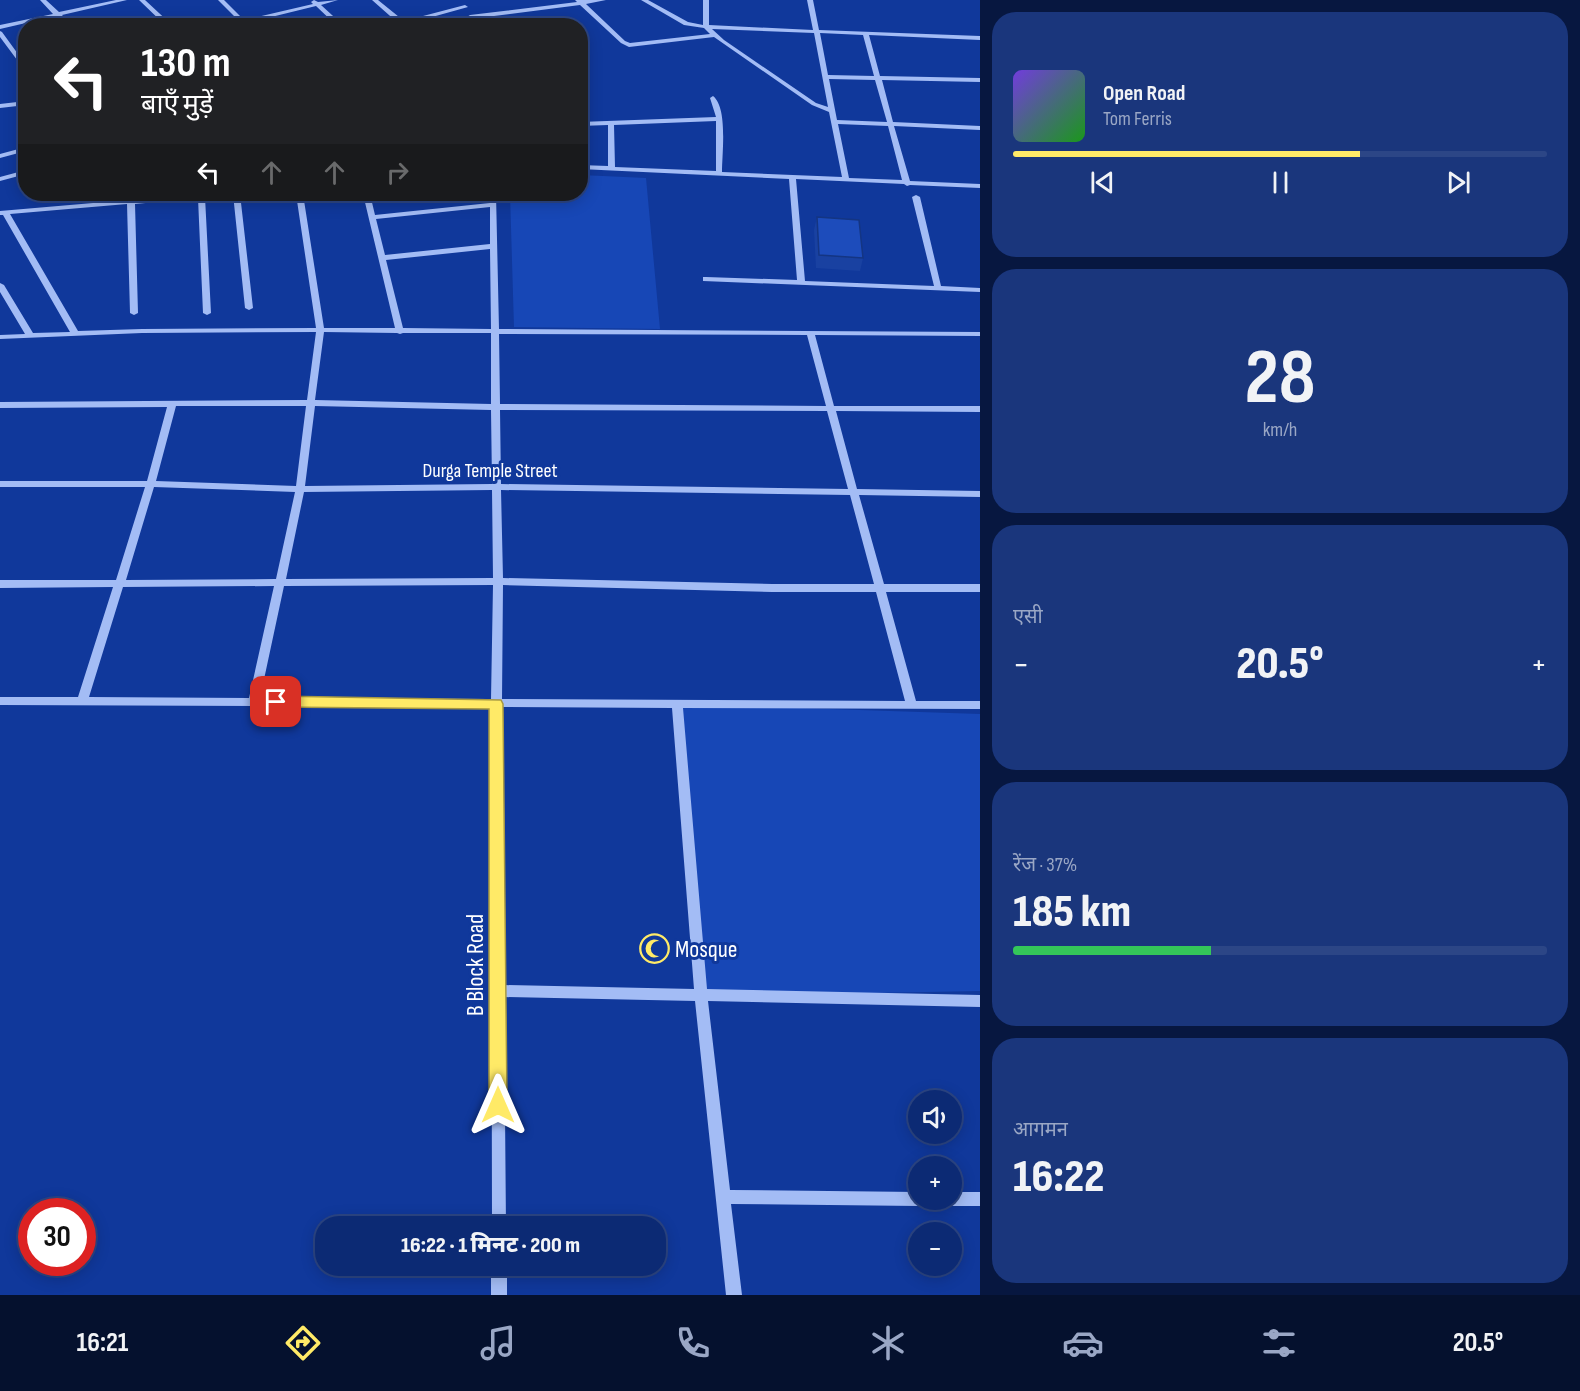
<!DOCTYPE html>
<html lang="hi">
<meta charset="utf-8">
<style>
body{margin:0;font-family:"Sofia Sans Condensed","Noto Sans Devanagari",sans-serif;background:#1a367c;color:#f1f3f6;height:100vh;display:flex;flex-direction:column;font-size:22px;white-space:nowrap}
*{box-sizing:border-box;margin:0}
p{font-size:20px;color:#9aa7c5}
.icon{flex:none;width:33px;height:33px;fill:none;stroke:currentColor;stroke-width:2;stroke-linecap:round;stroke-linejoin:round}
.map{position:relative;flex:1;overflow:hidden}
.panel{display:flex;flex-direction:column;gap:12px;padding:12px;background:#071740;width:600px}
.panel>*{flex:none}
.top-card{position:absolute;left:18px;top:18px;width:570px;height:183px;border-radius:24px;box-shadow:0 3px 15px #0003,0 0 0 2px #2c4686;background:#202124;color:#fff;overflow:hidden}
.controls{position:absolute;left:908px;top:1090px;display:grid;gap:12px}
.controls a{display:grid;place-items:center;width:54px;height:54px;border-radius:50%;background:#0c2a74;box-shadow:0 3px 15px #0003,0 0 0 2px #2c4686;font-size:30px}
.speed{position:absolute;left:18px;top:1198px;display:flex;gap:12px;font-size:30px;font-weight:700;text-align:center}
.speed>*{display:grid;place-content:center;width:78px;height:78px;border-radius:50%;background:#0c2a74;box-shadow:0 3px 15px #0003,0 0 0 2px #2c4686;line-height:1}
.speed .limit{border:9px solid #d22;background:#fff;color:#111}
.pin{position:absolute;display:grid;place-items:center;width:51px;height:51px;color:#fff;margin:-26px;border-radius:12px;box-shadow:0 3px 9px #0006}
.me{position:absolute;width:66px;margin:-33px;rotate:0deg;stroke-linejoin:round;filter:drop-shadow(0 0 4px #0008)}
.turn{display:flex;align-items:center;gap:21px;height:126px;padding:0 24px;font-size:27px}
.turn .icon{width:78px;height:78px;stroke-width:2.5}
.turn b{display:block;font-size:42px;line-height:51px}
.lanes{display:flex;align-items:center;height:57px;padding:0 24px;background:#0003;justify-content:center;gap:30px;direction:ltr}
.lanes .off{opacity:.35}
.big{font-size:45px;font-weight:800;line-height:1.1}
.panel .widget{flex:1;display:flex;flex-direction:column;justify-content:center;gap:9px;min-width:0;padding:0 21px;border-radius:24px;background:#1a367c}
.panel .dial{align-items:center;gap:0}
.dial b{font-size:78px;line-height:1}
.song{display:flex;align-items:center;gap:18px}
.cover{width:72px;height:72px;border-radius:9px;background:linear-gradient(135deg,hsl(260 70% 55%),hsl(120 70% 35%))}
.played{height:6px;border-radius:3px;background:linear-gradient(90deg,#ffea67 65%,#2c4686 65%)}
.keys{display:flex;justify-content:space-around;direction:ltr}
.heat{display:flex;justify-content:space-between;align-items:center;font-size:33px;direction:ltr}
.charge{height:9px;border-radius:4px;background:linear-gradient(90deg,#34c759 37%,#2c4686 0)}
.trip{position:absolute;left:315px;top:1216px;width:351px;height:60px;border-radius:24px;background:#0c2a74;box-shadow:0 3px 15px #0003,0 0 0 2px #2c4686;font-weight:800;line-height:60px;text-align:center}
.tabs{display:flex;height:96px;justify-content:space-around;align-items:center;background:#05112e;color:#9aa7c5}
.tabs .icon{width:42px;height:42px}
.tabs .active{color:#ffea67}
.tabs b{font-size:27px;color:#f1f3f6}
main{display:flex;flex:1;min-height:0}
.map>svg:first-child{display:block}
.green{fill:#1747b6}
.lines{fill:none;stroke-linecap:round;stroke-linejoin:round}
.minor{fill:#a3bcf5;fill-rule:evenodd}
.wall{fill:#1941a1}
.building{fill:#1d4cbb;stroke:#143583;stroke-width:1.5}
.route{fill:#ffea67;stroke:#a69843;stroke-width:1.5}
.labels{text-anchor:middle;stroke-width:6;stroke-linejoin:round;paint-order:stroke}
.street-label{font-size:20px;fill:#fff;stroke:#10389b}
.near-poi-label{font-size:24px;fill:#fff;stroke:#10389b;text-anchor:start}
.near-street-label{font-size:24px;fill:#fff;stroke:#10389b}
</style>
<main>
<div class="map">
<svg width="980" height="1295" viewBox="0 0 980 1295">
<rect width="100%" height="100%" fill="#10389b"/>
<path class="green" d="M 581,175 L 646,178 L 660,329 L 514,327 L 510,194 L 580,194 Z
M 677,704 L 980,714 L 980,991 L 701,996 Z"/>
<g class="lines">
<path class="minor" d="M 40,0 L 46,0 L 59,12 L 116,0 L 127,0 L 62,15 L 72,26 L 65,26 L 56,16 L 0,29 L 0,25 L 53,14 Z
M 139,0 L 145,0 L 173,26 L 166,26 Z
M 218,0 L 224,0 L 244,20 L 313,4 L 311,2 L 314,0 L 318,2 L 338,0 L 321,5 L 344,26 L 337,26 L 316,6 L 247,23 L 249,26 L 242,24 L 224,26 L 239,21 Z
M 372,0 L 378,0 L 404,21 L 465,5 L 468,7 L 407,24 L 409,26 L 389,26 L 398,23 Z
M 575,0 L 606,0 L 586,4 L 625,41 L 630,43 L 710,34 L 704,28 L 684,25 L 641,0 L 648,0 L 688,22 L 703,25 L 703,0 L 709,0 L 709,25 L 813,30 L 807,0 L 813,0 L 819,30 L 980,36 L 980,40 L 869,35 L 880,76 L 980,78 L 980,82 L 882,80 L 893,122 L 980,126 L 980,130 L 894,126 L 910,181 L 980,184 L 980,188 L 910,185 L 907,186 L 904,184 L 796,179 L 805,281 L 934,286 L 912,197 L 916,195 L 920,197 L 941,286 L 980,288 L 980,292 L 703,281 L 703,277 L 706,277 L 797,280 L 789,179 L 580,169 L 580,165 L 608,166 L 608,125 L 580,126 L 580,122 L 716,117 L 710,98 L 713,96 C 728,108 722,153 722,172 L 842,177 L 829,112 L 812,105 L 714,37 L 629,47 L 621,43 L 580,5 L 470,19 L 467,17 L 470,15 L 577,2 ZM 712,29 L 814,33 L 828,107 L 816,103 L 724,40 ZM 820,33 L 863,35 L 874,76 L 828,75 ZM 829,79 L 875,80 L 887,122 L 837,120 ZM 716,121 L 716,171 L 615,167 L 614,125 ZM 838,124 L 888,126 L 902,180 L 849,178 Z
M 0,31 L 2,32 L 26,65 L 26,72 L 0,37 Z
M 26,101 L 26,105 L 0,108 L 0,104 Z
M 26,147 L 26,151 L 0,158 L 0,154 Z
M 26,170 L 26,174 L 0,181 L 0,177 Z
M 198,194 L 224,194 L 220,196 L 205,197 L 211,313 L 207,315 L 203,313 L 198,198 L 135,204 L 138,313 L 134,315 L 130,313 L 127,204 L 10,214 L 78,331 L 142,329 L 316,328 L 296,194 L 303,194 L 324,328 L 395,328 L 363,194 L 370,194 L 375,215 L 490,203 L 489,194 L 496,194 L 499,329 L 980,332 L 980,336 L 815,335 L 834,406 L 980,406 L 980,412 L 836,411 L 857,489 L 980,491 L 980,497 L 859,495 L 884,584 L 980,584 L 980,592 L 886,592 L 916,701 L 980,701 L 980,709 L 683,708 L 707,989 L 980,995 L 980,1007 L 708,1001 L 730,1190 L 918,1192 L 918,1200 L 925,1200 L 923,1204 L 918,1206 L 731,1204 L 742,1295 L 726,1295 L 695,1001 L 504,997 L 506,1227 L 492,1227 L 491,707 L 0,705 L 0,697 L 78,697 L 113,587 L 0,588 L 0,580 L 116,580 L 145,487 L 0,487 L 0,481 L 147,481 L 167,407 L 0,408 L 0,402 L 307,400 L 316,332 L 142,333 L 0,339 L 0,335 L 25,334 L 0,292 L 0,283 L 4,285 L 33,333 L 70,332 L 3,215 L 0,215 L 0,211 ZM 490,207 L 490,244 L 385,255 L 376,219 ZM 490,249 L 491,329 L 403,328 L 386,260 ZM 324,332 L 397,333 L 400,334 L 403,333 L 491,333 L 491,404 L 315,400 ZM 499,334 L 807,335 L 826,406 L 500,404 ZM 176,406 L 306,406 L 296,486 L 156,481 ZM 315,406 L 491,410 L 492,484 L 305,486 ZM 500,410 L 827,411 L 848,489 L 501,484 ZM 154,487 L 295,492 L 276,579 L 126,580 ZM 492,490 L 493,578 L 286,579 L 304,492 ZM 501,490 L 850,495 L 874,584 L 772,584 L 503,578 ZM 493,585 L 491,699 L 260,698 L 284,586 ZM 503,585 L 772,592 L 876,592 L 905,701 L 502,699 ZM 274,586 L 249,698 L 89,697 L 123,587 ZM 501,707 L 672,708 L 694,989 L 504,985 Z
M 233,194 L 240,194 L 253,308 L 249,310 L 245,308 Z
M 951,1192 L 980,1192 L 980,1206 L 951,1206 L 946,1204 L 944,1200 L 951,1200 Z
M 491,1266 L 507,1266 L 507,1295 L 491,1295 Z"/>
</g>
<path class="wall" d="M 817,217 L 863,258 L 860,271 L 816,268 L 814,230 Z"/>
<path class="building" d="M 817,217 L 859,220 L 863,258 L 819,255 Z"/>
<path class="route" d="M 276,696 L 501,700 L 503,704 L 507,1105 L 504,1111 L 498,1114 L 492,1111 L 489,1105 L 489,709 L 276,707 L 269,702 Z"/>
<defs>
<symbol id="mosque-ring" viewBox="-11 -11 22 22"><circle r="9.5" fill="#10389b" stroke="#ffea67" stroke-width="1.5"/><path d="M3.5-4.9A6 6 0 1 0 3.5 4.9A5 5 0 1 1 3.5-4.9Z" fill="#ffea67"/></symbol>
</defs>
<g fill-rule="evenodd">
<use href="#mosque-ring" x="638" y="932" width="33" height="33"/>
</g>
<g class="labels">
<g class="street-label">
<text x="490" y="477">Durga Temple Street</text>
</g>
<g class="near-poi-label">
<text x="675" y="957">Mosque</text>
</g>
<g class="near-street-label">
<text transform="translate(475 965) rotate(-90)" y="8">B Block Road</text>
</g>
</g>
</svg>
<div class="controls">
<a><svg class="icon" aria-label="sound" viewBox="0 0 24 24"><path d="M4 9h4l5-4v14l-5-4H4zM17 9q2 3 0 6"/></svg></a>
<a>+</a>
<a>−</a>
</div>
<div class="speed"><div class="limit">30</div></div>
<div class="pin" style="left:276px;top:702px;background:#d93025"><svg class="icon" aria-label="arrive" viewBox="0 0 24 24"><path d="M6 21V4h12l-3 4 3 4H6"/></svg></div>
<svg class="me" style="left:498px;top:1105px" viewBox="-20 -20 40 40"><path d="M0-17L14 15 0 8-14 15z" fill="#ffea67" stroke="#fff" stroke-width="4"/></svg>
<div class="trip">16:22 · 1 मिनट · 200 m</div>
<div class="top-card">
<div class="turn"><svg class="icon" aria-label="left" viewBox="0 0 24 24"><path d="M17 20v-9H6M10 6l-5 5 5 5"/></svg><div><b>130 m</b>बाएँ मुड़ें</div></div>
<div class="lanes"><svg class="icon" aria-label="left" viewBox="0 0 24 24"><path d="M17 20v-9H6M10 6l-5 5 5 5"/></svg><svg class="icon off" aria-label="ahead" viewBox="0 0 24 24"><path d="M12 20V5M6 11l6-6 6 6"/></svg><svg class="icon off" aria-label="ahead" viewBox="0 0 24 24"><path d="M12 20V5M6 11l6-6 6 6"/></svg><svg class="icon off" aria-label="right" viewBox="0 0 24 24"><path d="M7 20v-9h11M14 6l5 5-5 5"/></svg></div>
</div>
</div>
<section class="panel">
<div class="widget">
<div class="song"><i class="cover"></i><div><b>Open Road</b><p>Tom Ferris</p></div></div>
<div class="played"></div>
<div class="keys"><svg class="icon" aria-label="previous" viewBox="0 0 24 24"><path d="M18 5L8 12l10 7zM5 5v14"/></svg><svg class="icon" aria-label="pause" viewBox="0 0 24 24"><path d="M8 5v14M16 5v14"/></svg><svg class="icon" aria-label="next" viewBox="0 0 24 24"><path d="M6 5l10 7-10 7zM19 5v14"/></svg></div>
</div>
<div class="widget dial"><b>28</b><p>km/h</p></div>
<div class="widget"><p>एसी</p>
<div class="heat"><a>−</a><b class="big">20.5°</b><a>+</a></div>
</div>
<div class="widget"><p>रेंज · 37%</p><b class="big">185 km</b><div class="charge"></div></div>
<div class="widget"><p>आगमन</p><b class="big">16:22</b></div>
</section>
</main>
<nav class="tabs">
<b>16:21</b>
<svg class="icon active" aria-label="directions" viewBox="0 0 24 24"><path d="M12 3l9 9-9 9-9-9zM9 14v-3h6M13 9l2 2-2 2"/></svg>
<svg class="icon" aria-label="music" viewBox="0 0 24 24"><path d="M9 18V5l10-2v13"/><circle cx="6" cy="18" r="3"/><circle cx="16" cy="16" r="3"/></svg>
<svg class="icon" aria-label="phone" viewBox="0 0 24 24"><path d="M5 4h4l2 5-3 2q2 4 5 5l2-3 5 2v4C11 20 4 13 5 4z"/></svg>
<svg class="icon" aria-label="climate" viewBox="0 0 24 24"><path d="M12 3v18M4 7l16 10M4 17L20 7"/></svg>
<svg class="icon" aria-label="car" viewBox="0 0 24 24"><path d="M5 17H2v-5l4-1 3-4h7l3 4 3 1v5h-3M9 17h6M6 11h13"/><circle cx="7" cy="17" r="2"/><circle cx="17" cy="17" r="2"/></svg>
<svg class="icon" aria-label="filters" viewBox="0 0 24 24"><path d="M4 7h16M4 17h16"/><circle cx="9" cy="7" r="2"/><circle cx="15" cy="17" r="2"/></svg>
<b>20.5°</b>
</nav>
